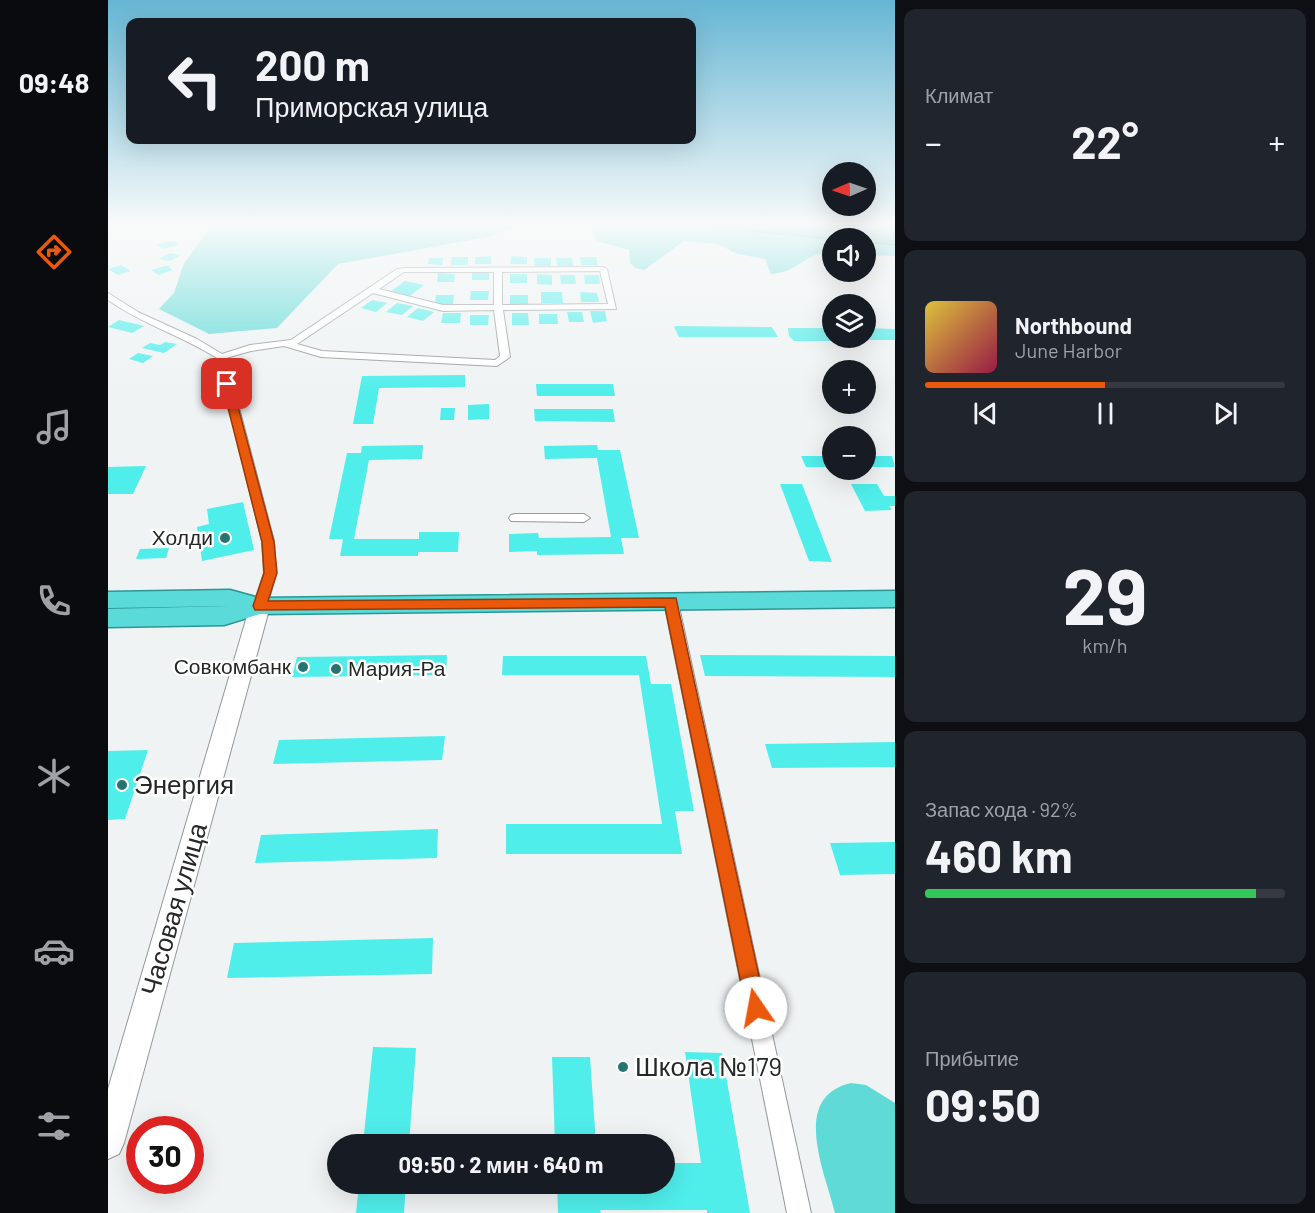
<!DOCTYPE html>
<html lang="ru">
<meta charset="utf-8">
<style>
body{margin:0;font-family:Barlow,sans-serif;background:#20242c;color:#f1f3f6;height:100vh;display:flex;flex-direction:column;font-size:22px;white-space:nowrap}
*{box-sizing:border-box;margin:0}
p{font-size:20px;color:#9ea1a6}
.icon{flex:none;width:33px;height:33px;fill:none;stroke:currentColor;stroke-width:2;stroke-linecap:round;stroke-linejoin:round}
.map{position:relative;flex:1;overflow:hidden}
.sheet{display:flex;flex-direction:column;gap:9px;padding:9px;background:#0d0f14;width:420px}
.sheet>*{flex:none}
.top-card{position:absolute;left:18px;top:18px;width:570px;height:126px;border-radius:12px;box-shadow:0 6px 24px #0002;background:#171b24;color:#f1f3f6;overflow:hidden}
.needle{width:39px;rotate:268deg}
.fabs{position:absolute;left:714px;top:162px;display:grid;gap:12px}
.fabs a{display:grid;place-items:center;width:54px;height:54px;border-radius:50%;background:#171b24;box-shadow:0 6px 24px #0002;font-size:30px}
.speed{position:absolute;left:18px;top:1116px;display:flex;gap:12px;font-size:30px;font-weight:700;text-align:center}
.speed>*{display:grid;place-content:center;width:78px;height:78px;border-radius:50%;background:#171b24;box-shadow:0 6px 24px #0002;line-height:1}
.speed .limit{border:9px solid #d22;background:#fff;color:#111}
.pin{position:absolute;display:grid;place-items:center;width:51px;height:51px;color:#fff;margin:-26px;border-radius:12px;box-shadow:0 3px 9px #0006}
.me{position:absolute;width:66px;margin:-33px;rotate:348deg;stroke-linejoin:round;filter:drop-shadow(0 0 4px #0008)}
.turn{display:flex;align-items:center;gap:21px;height:126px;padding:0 30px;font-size:27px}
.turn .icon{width:78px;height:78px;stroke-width:2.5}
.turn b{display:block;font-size:42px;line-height:51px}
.big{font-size:45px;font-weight:700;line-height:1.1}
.sheet .widget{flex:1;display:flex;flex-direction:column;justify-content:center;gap:9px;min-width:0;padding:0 21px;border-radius:12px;background:#20242c}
.sheet .dial{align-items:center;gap:0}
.dial b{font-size:78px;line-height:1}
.song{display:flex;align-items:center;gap:18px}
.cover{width:72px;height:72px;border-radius:9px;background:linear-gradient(135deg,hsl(50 70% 55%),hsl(340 70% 35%))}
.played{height:6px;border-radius:3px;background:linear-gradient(90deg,#ea580c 50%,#363941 50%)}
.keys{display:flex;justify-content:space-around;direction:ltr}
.heat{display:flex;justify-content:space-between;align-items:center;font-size:33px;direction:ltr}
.charge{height:9px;border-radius:4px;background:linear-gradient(90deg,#34c759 92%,#363941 0)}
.trip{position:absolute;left:219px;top:1134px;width:348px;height:60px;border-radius:30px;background:#171b24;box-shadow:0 6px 24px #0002;font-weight:700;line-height:60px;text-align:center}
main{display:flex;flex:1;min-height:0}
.tabs{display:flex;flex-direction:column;width:108px;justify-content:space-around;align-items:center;background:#090b0e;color:#9ea1a6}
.tabs .icon{width:42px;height:42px}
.tabs .selected{color:#ea580c}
.tabs b{font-size:27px;color:#f1f3f6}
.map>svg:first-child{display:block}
.green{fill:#60dad7}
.water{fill:#43b9b7;stroke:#3a8e8c;stroke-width:1.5}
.building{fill:#4feeeb}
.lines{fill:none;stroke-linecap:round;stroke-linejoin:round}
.minor-casing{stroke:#949898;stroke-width:2}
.secondary-casing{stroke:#949898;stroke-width:2}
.trunk-casing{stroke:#2c9694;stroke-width:3}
.minor{fill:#fff;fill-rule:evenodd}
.secondary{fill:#fff;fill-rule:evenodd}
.trunk{fill:#5adad8;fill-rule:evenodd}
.route{fill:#ea580c;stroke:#983908;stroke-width:1.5}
.poi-dot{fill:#287371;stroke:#fff;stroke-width:2}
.labels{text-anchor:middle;stroke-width:5;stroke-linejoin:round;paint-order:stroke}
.poi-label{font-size:21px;fill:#262828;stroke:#fff;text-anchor:end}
.near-poi-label{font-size:26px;fill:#262828;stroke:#fff;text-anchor:start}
.near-street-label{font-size:26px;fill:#262828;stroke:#fff}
</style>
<main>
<nav class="tabs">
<b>09:48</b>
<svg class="icon selected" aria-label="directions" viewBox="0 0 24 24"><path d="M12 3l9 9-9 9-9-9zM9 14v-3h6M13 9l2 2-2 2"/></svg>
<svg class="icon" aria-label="music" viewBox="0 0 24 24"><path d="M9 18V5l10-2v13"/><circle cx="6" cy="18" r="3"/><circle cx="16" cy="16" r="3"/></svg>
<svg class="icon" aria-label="phone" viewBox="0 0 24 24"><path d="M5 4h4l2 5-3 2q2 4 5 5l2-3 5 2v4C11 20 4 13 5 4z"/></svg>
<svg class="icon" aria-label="climate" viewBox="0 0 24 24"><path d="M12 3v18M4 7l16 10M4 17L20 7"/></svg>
<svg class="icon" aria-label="car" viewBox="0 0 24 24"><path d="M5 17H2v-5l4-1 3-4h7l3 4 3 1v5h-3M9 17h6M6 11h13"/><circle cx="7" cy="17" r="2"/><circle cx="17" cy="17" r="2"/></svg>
<svg class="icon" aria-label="filters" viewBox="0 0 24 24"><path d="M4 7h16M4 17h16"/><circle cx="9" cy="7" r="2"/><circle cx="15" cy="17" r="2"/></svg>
</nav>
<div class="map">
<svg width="787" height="1213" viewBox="0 0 787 1213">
<rect width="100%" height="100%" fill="#eff3f3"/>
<path class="green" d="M 106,223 L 416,223 L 380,237 L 230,264 L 169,328 L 101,334 L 51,309 L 66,293 L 76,263 Z
M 479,223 L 601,223 L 606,227 L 724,239 L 724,253 C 695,252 693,272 663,274 L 657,259 L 629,254 L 610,244 L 576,241 L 536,270 L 527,268 L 522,263 L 521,250 L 489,241 Z
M 758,242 L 787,245 L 787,256 L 758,255 Z
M 743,1083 L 758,1085 L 787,1103 L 787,1213 L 727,1213 C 717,1172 682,1097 743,1083 Z"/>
<path class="water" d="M 601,223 L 787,223 L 787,245 L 758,242 L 758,238 L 724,239 L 605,227 Z"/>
<path class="building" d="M 66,241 L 71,245 L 54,249 L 49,244 Z
M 62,253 L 73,255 L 62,261 L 51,259 Z
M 383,256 L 383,264 L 367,264 L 367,257 Z
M 403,256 L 419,257 L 419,264 L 402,264 Z
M 344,257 L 360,257 L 360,265 L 343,265 Z
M 472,257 L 488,257 L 490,265 L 473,265 Z
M 321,258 L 335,258 L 334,265 L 320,264 Z
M 426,258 L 443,258 L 443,266 L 426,266 Z
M 448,258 L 464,258 L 465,266 L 449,266 Z
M 13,265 L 23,271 L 10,275 L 0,269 Z
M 56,266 L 61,266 L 64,270 L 51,275 L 43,270 Z
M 364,272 L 381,272 L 381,280 L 364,280 Z
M 330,273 L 347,274 L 346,282 L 329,282 Z
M 402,274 L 419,274 L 419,283 L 402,283 Z
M 429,274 L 444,275 L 444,285 L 429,284 Z
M 452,275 L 467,275 L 468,284 L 453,284 Z
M 476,275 L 491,275 L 492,284 L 477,284 Z
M 297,281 L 316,285 L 302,296 L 283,291 Z
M 363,291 L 381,291 L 380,300 L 362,300 Z
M 433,292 L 454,292 L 455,303 L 433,303 Z
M 472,292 L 489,293 L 491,302 L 473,302 Z
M 328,295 L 346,295 L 345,304 L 327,304 Z
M 402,295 L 420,295 L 420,305 L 402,304 Z
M 264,300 L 279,303 L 268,312 L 253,308 Z
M 289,303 L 305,306 L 294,315 L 278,312 Z
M 310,308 L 326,312 L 315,321 L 299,317 Z
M 482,311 L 497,311 L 499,321 L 485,323 Z
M 459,312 L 474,312 L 476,322 L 461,322 Z
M 335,313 L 353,313 L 352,323 L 333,323 Z
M 404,313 L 420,313 L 421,325 L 404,325 Z
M 431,314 L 449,314 L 450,324 L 431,324 Z
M 362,315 L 381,315 L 380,325 L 362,325 Z
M 11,320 L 36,326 L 24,333 L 0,327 Z
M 568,326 L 664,327 L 670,337 L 571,337 L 566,327 Z
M 680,328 L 724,328 L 724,338 L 733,338 L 735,341 L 686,341 L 681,336 Z
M 758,328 L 787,329 L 787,340 L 750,340 L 758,338 Z
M 57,342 L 69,344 L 56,353 L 34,348 L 42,343 L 52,345 Z
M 30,353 L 45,356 L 35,363 L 21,359 Z
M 357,375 L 357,387 L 271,388 L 265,424 L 245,424 L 254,376 Z
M 428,384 L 505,384 L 507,396 L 429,396 Z
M 381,404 L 381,419 L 360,420 L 360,405 Z
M 333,408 L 347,408 L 346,420 L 332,420 Z
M 426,409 L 505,409 L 507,422 L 427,421 Z
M 315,445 L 314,459 L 261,460 L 246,539 L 311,539 L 311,532 L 351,532 L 350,552 L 310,552 L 310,556 L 232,556 L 235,539 L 221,539 L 239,453 L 253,453 L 254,446 Z
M 489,445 L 490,450 L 512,450 L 531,538 L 513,538 L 516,554 L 429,555 L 429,551 L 401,552 L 401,534 L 430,533 L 431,538 L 503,537 L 489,458 L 437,459 L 436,446 Z
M 693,456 L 724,456 L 724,467 L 698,467 Z
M 758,456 L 784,456 L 787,467 L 758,467 Z
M 38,466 L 25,494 L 0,494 L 0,467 Z
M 672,484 L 694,484 L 724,562 L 701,561 Z
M 743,484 L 769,484 L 776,496 L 787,496 L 787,506 L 781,506 L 784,510 L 757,511 Z
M 135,502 L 146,550 L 94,561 L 89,527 L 101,524 L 99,509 Z
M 61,548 L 58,558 L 28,559 L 32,549 Z
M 339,655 L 338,675 L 184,677 L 189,657 Z
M 592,655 L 787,656 L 787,677 L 597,676 Z
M 395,656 L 538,656 L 543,684 L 563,684 L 586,811 L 567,811 L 574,854 L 398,854 L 398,824 L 554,824 L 531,675 L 394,675 Z
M 337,736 L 334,760 L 165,764 L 171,740 Z
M 787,742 L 787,767 L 664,768 L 657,744 Z
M 40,750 L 17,819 L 0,820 L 0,751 Z
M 330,829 L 329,858 L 147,863 L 153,835 Z
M 787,842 L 787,874 L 732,875 L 722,843 Z
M 325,938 L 324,974 L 119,978 L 126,943 Z
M 265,1047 L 308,1048 L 301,1144 L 255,1144 Z
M 577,1052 L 614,1053 L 642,1213 L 599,1213 L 599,1210 L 492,1210 L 493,1213 L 450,1213 L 449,1184 L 556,1184 L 556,1163 L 593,1163 Z
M 444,1057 L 482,1057 L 488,1144 L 447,1144 Z
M 251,1184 L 298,1184 L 296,1213 L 248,1213 Z"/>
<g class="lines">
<defs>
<path id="minor" d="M 495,267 L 499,269 L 508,309 L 395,310 L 402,357 L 389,366 L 213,357 L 176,346 L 143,351 L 118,358 L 166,541 L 168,573 L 159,606 L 152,611 L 145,606 L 156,573 L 154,541 L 109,358 C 74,336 34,324 0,300 L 0,293 L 30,312 L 89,339 L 114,354 L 142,345 L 183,340 L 289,269 L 296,268 ZM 492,271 L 500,304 L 394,305 L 394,272 ZM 296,272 L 386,272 L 386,305 L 335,305 L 271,289 ZM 265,293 L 335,311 L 386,310 L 392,356 L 387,360 L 214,351 L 189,344 Z
M 407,514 L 476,514 L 482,518 L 476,522 L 403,521 L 401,518 L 403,515 Z
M 563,597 L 570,602 L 703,1213 L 679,1213 L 556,602 Z"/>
<path id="secondary" d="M 152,599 L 159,601 L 162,606 L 16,1143 L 11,1154 L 0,1159 L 0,1089 L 142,606 L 145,601 Z"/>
<path id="trunk" d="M 122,590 L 151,598 L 787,591 L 787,607 L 152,614 L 116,625 L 0,627 L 0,609 L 121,606 L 0,608 L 0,592 Z"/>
</defs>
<use href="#minor" class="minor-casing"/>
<use href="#secondary" class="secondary-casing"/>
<use href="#trunk" class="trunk-casing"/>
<use href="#minor" class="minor"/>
<use href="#secondary" class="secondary"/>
<use href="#trunk" class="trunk"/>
</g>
<linearGradient id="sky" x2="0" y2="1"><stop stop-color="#66b6d4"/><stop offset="0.57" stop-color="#f8fafa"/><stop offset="1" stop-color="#f8fafa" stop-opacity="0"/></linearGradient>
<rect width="787" height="393" fill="url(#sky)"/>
<path class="route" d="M 119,381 L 124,384 L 166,542 L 169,573 L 160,601 L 568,598 L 658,1008 L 655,1015 L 648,1018 L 641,1015 L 638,1008 L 557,607 L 147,610 L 145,606 L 156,573 L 154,542 L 114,384 Z"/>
<g class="poi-dot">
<circle cx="117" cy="538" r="6"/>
<circle cx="195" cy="667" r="6"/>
<circle cx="228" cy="669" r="6"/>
<circle cx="14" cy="785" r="6"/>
<circle cx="515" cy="1067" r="6"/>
</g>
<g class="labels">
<g class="poi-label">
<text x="105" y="545">Холди</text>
<text x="183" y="674">Совкомбанк</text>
<text x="240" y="676" text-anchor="start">Мария-Ра</text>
</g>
<g class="near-poi-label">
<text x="26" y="794">Энергия</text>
<text x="527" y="1076">Школа №179</text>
</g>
<g class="near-street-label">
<text transform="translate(66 909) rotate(-74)" y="9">Часовая улица</text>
</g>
</g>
</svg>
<div class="fabs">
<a><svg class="needle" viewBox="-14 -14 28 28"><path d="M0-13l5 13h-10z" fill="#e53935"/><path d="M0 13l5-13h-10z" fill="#9ea1a6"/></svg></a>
<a><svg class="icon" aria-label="sound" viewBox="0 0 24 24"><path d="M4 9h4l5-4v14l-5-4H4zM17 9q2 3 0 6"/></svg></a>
<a><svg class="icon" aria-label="layers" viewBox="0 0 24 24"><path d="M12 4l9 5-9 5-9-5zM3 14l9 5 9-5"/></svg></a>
<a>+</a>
<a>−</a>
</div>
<div class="speed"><div class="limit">30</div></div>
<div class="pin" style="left:119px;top:384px;background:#d93025"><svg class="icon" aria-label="arrive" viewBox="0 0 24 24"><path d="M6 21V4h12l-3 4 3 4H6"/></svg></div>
<svg class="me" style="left:648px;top:1008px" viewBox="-20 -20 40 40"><circle r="19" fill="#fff"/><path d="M0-13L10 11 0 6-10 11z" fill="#ea580c"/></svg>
<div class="trip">09:50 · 2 мин · 640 m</div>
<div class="top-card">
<div class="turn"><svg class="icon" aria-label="left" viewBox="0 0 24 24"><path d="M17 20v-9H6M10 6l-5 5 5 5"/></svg><div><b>200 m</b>Приморская улица</div></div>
</div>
</div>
<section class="sheet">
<div class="widget"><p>Климат</p>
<div class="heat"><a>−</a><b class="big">22°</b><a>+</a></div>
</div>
<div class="widget">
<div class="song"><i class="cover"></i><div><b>Northbound</b><p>June Harbor</p></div></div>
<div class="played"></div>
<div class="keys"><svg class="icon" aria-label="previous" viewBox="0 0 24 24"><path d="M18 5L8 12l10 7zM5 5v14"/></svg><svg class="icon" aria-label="pause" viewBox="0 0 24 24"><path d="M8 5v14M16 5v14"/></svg><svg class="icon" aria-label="next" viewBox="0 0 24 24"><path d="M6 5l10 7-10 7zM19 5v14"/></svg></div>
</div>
<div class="widget dial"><b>29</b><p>km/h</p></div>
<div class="widget"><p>Запас хода · 92%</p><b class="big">460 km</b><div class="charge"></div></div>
<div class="widget"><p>Прибытие</p><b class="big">09:50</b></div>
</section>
</main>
